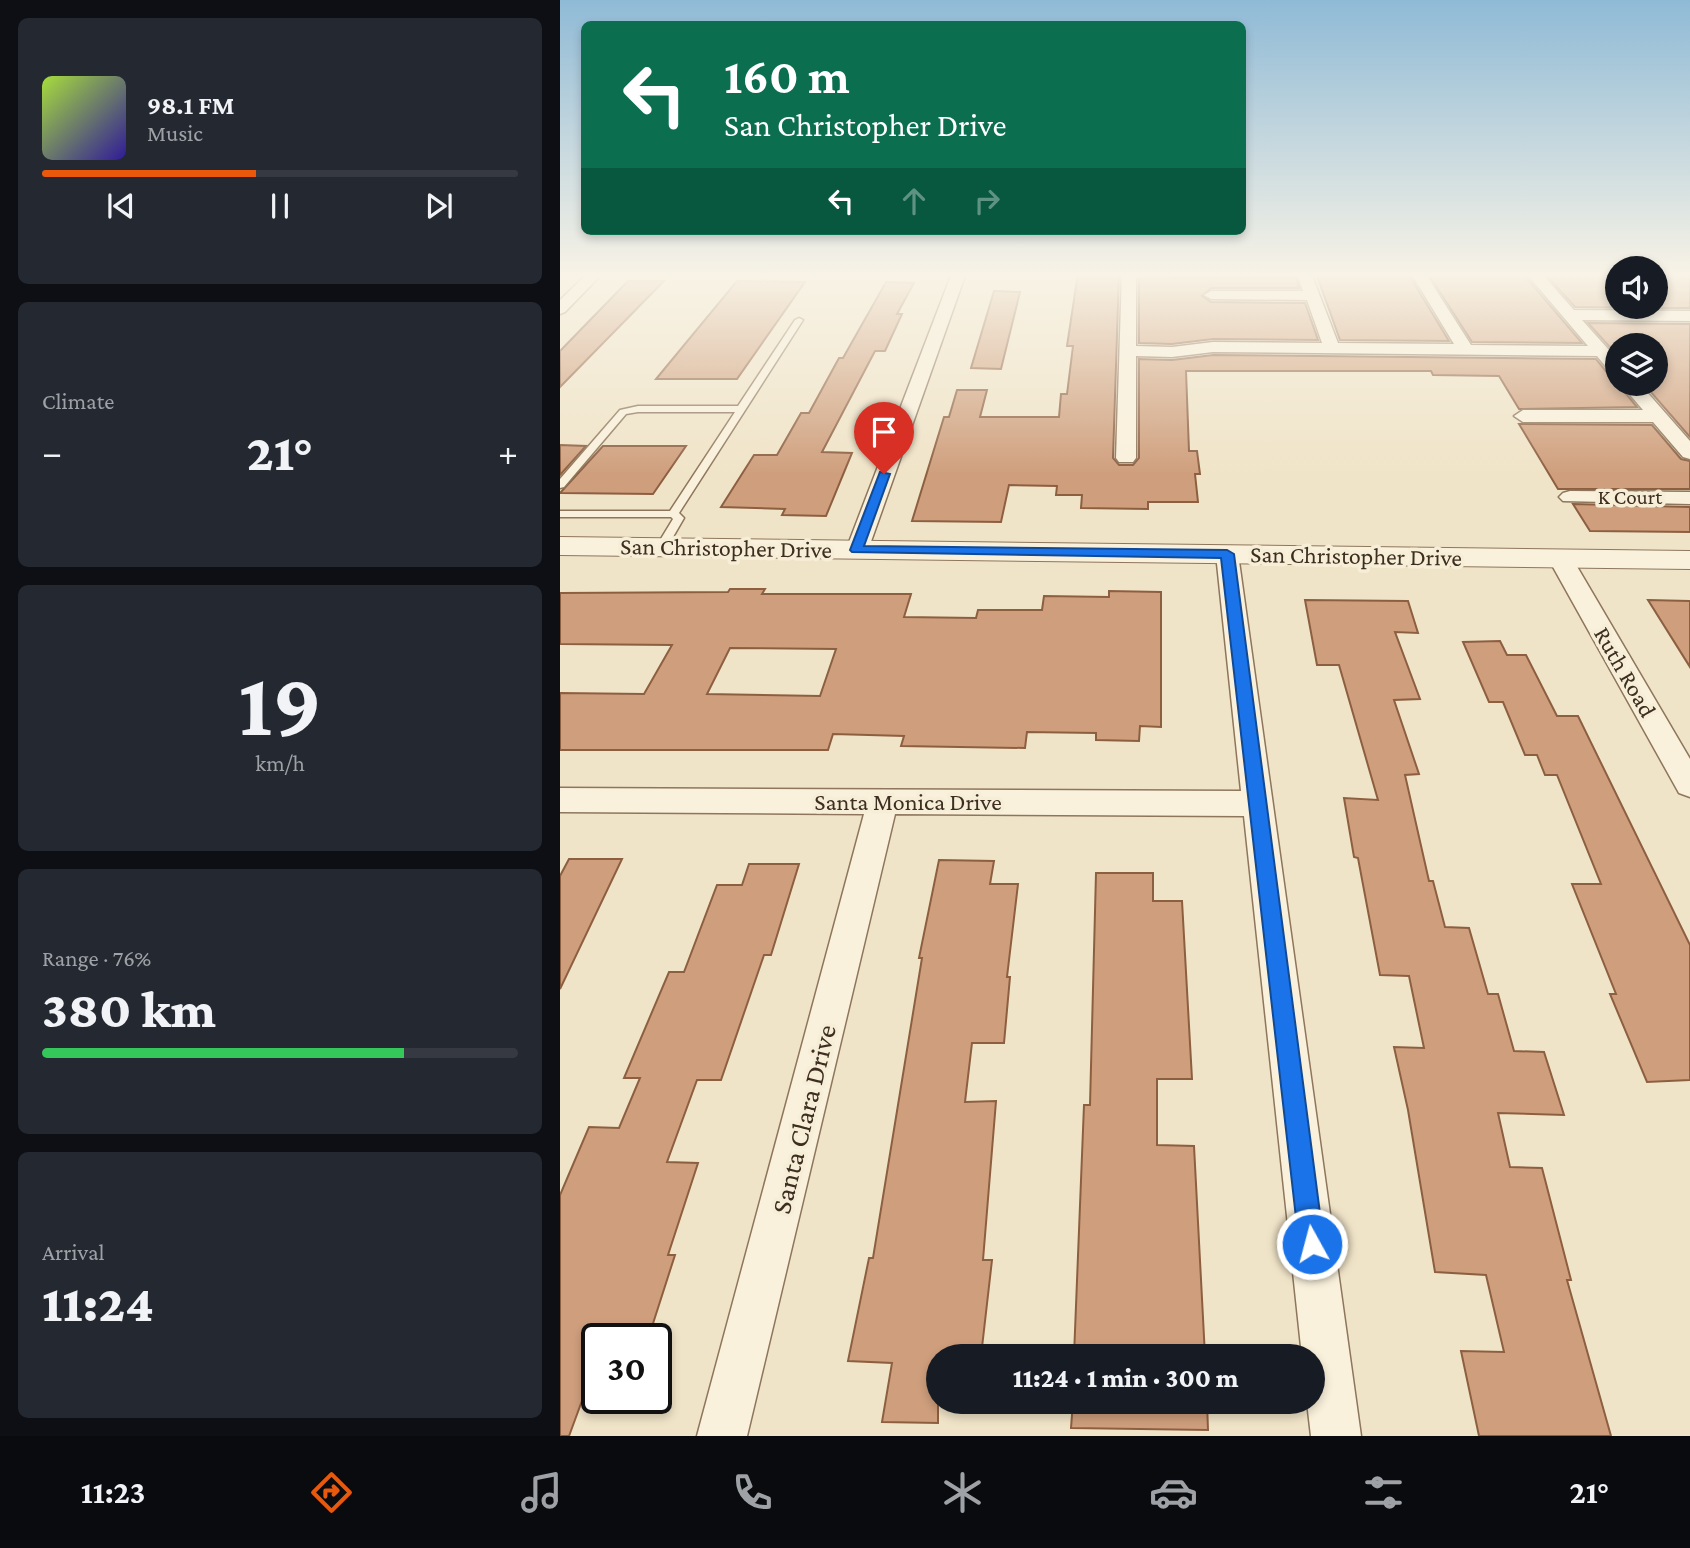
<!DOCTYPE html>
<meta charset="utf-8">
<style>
body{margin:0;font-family:"Crimson Pro",serif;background:#242831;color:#f1f3f6;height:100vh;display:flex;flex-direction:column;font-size:26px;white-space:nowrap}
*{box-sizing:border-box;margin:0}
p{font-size:23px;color:#9ea1a6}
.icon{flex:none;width:38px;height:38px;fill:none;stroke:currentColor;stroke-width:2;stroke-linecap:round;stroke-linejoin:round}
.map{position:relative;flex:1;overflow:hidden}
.side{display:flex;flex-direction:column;gap:18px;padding:18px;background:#0d0f14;width:560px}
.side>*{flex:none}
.guide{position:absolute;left:21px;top:21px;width:665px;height:214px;border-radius:10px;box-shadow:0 4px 10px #0003;background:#0b6e4f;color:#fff;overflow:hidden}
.controls{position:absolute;left:1045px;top:256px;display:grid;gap:14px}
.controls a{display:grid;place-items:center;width:63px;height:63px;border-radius:50%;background:#171b24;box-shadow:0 4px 10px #0003;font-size:35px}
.speed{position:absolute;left:21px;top:1323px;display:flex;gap:14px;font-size:35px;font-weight:700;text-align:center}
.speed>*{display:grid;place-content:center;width:91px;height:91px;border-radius:50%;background:#171b24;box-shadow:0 4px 10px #0003;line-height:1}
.speed .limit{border:4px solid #111;border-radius:10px;background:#fff;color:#111}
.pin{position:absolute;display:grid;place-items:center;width:60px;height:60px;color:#fff;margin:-72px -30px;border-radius:50% 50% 50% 0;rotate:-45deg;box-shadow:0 0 7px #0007}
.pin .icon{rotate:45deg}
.me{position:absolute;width:77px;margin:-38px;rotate:353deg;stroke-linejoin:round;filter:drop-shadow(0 0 5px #0008)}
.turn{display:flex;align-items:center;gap:24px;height:147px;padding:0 28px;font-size:32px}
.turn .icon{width:91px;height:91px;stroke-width:2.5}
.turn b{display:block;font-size:49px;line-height:60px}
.lanes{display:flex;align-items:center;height:66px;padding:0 28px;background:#0003;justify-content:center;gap:35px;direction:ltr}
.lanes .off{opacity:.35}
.big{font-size:52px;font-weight:800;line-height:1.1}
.side .widget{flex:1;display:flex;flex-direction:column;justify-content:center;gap:10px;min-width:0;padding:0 24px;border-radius:10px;background:#242831}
.side .dial{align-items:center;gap:0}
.dial b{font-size:91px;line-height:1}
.song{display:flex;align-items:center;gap:21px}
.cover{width:84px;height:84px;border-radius:10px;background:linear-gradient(135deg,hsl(80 70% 55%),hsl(250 70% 35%))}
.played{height:7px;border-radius:4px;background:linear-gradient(90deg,#ea580c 45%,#363941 45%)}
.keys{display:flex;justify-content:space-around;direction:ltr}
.heat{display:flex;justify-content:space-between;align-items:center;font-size:38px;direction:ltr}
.charge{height:10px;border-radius:5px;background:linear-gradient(90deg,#34c759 76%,#363941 0)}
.trip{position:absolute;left:366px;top:1344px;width:399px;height:70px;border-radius:35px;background:#171b24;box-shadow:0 4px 10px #0003;font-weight:800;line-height:70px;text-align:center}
.dock{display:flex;height:112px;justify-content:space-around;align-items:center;background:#090b0e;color:#9ea1a6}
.dock .icon{width:49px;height:49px}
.dock .current{color:#ea580c}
.dock b{font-size:32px;color:#f1f3f6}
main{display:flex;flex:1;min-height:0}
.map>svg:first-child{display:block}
.building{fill:#cf9f7d;stroke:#8d5f41;stroke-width:2;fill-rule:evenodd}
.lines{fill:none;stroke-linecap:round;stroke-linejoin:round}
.service-casing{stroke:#8d765c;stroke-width:3}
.minor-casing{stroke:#8d765c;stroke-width:3}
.tertiary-casing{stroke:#8d765c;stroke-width:2}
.service{fill:#faf1dc;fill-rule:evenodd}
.minor{fill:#faf1dc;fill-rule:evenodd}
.tertiary{fill:#faf1dc;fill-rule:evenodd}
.route{fill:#1a73e8;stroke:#114b97;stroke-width:2}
.labels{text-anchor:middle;stroke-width:7;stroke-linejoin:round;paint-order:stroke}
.far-street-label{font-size:21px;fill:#3d2e20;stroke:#f7eed8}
.street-label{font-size:24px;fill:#3d2e20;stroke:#f7eed8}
.near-street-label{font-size:28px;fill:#3d2e20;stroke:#f7eed8}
</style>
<main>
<section class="side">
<div class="widget">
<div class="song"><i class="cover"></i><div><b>98.1 FM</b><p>Music</p></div></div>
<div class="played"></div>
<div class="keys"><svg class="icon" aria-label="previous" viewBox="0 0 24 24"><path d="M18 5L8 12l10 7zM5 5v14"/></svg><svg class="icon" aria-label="pause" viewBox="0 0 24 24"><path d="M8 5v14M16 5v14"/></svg><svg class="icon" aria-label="next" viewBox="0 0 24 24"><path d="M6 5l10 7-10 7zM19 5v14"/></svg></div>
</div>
<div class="widget"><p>Climate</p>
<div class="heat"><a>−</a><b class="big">21°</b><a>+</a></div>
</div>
<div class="widget dial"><b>19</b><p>km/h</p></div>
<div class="widget"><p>Range · 76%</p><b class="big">380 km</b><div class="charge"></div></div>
<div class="widget"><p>Arrival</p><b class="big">11:24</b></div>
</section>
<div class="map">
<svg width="1130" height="1436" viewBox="0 0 1130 1436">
<rect width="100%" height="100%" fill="#f0e4c8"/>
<path class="building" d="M 518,273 L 559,273 L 553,458 L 559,465 L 573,465 L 579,458 L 579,359 L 612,360 L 653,355 L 1036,359 L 1049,375 L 1057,376 L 1057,383 L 1077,407 L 959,409 L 939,376 L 873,375 L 871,371 L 626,371 L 629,451 L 637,451 L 640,474 L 635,474 L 638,502 L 588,502 L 588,509 L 521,508 L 522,495 L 496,495 L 497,486 L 449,485 L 441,522 L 352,521 L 384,417 L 389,417 L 397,390 L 427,390 L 420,417 L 499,417 L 501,394 L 507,394 L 513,346 L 507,346 Z
M 579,273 L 609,273 L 611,278 L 736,277 L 739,288 L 651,288 L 642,296 L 651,302 L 745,303 L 758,340 L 653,339 L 612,344 L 579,343 Z
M 756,273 L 849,275 L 889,341 L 780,340 Z
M 924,274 L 964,275 L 1022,343 L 912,342 L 869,275 Z
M 1051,274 L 1057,281 L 1057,306 L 1085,308 L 1015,307 L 986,275 Z
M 1096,274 L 1130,275 L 1130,308 L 1096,308 Z
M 68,281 L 104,281 L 0,387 L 0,351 Z
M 177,281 L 245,282 L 177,379 L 96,379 Z
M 326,282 L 354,283 L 337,314 L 342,314 L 325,351 L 315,351 L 262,452 L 292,453 L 266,516 L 222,515 L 225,509 L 161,507 L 194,455 L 217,455 L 241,413 L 249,413 L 279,358 L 283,358 Z
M 434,291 L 460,292 L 441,369 L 411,368 Z
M 1028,323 L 1130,324 L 1130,437 L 1083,383 L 1096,383 L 1096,345 L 1057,345 L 1057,355 Z
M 959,424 L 1092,425 L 1121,459 L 1130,461 L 1130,489 L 998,489 Z
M 0,445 L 26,446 L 0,475 Z
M 43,446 L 126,446 L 93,494 L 0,493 Z
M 1013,504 L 1130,507 L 1130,532 L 1030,531 Z
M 170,589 L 205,589 L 202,594 L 351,594 L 344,617 L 416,618 L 418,610 L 482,610 L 484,596 L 549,597 L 549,591 L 601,592 L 601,727 L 580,726 L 579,741 L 536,740 L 536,733 L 467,732 L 465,748 L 341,746 L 344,736 L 273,734 L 268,750 L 0,750 L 0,693 L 84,694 L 112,645 L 0,644 L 0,593 L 168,592 ZM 170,648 L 276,649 L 260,696 L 147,694 Z
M 745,600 L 848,601 L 858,633 L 835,632 L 860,699 L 834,700 L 859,774 L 845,775 L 869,881 L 873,881 L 885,927 L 909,928 L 928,994 L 938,994 L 954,1051 L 984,1052 L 1004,1115 L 938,1113 L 950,1167 L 982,1168 L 1011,1280 L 1007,1280 L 1051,1436 L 919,1436 L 901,1351 L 944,1352 L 926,1275 L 875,1272 L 848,1110 L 834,1047 L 864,1048 L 849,976 L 820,975 L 798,858 L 794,857 L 784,798 L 818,800 L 779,665 L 757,665 Z
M 1088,600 L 1130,601 L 1130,667 Z
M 940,641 L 947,655 L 966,655 L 997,716 L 1018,716 L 1130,945 L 1130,1080 L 1087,1082 L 1050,994 L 1056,994 L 1012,884 L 1041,884 L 997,775 L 985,775 L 977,755 L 965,755 L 943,702 L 929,702 L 903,642 Z
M 9,859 L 62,859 L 0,989 L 0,876 Z
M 379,860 L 434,861 L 430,884 L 458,884 L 447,977 L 450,977 L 444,1043 L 412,1043 L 405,1102 L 436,1101 L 423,1260 L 432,1260 L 421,1356 L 378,1356 L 378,1423 L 322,1422 L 332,1363 L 288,1361 L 309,1258 L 313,1258 L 362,958 L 359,958 Z
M 189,864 L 239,864 L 211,955 L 204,955 L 161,1080 L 137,1080 L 107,1162 L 138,1163 L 108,1255 L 115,1255 L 88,1339 L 37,1339 L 37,1380 L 30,1379 L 9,1436 L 0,1436 L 0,1195 L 29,1127 L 59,1128 L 80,1078 L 64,1078 L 109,972 L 124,972 L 157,885 L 182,885 Z
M 536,873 L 593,873 L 593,901 L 622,901 L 632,1079 L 597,1079 L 597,1145 L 634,1146 L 645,1356 L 514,1356 L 524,1105 L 530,1105 Z
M 513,1402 L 647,1402 L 648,1430 L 511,1428 Z"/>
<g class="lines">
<defs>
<path id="service" d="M 239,318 L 243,320 L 119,513 L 124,518 L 106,549 L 98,549 L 96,547 L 113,519 L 111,517 L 0,517 L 0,511 L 110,511 L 175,412 L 78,412 L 66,414 L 4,487 L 0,488 L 0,479 L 60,410 L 78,406 L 178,406 L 235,320 Z"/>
<path id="minor" d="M 28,273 L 43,273 L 5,312 L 0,314 L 0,300 Z
M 392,273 L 406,273 L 308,550 L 305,555 L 289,555 L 286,550 Z
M 562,273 L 576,273 L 576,346 L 612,347 L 653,342 L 762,343 L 747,300 L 651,299 L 644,295 L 651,291 L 743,291 L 737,273 L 751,273 L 778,343 L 894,344 L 851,273 L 865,273 L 911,345 L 1028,346 L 966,273 L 981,273 L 1014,310 L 1130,311 L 1130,321 L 1022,320 L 1057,359 L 1057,374 L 1051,373 L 1037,356 L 653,352 L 612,357 L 576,356 L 576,458 L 573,462 L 559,462 L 556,458 Z
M 1060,383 L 1079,383 L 1130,441 L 1130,459 L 1123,457 L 1093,422 L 963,422 L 954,416 L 963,410 L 1083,410 Z
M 1010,491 L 1130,492 L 1130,504 L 1003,501 L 999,497 L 1003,493 Z
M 667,547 L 675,549 L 678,554 L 801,1436 L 751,1436 L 747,1402 L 752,1402 L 752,1356 L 742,1356 L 684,816 L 335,814 L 187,1436 L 137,1436 L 304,814 L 0,812 L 0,788 L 681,791 L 656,554 L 659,549 Z
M 1000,551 L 1008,553 L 1012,558 L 1130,759 L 1130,797 L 1119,793 L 988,558 L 992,553 Z"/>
<path id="tertiary" d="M 0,537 L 1130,551 L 1130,569 L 0,555 Z"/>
</defs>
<use href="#service" class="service-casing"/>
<use href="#minor" class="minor-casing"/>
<use href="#tertiary" class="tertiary-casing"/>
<use href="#service" class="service"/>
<use href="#minor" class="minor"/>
<use href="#tertiary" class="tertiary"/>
</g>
<linearGradient id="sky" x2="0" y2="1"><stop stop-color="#8fbad6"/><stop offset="0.58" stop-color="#f8f3e6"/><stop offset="1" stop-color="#f8f3e6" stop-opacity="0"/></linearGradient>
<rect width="1130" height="474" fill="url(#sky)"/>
<path class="route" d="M 320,472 L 330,474 L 304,546 L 667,550 L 674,554 L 764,1244 L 761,1253 L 752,1256 L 743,1253 L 739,1244 L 661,558 L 292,552 L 290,550 Z"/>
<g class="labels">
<g class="far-street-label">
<text x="1070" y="504">K Court</text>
</g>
<g class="street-label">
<text transform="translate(166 548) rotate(1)" y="8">San Christopher Drive</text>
<text transform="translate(796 556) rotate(1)" y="8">San Christopher Drive</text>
<text transform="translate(1065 672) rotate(60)" y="8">Ruth Road</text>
<text x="348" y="810">Santa Monica Drive</text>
</g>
<g class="near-street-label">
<text transform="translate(243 1119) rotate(-76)" y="10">Santa Clara Drive</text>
</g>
</g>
</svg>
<div class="controls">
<a><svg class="icon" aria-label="sound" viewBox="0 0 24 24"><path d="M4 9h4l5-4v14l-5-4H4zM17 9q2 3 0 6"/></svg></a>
<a><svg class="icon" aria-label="layers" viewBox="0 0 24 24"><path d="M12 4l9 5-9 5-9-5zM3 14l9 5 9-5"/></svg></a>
</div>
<div class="speed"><div class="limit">30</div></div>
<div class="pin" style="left:324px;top:474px;background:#d93025"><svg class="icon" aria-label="arrive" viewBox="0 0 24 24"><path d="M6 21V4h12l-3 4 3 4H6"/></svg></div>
<svg class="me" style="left:752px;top:1244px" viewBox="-20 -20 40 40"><circle r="17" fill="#1a73e8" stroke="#fff" stroke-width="3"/><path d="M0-11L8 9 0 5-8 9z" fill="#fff"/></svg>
<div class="trip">11:24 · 1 min · 300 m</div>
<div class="guide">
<div class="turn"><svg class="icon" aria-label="left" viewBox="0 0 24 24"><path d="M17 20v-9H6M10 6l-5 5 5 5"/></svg><div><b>160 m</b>San Christopher Drive</div></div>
<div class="lanes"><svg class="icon" aria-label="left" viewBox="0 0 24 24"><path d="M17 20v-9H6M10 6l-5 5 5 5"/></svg><svg class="icon off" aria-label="ahead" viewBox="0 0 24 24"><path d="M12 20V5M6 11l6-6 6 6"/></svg><svg class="icon off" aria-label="right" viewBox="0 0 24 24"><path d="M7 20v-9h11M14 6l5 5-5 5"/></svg></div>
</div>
</div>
</main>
<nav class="dock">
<b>11:23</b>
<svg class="icon current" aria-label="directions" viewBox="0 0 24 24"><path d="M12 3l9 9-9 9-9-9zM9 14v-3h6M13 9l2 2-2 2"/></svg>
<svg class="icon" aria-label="music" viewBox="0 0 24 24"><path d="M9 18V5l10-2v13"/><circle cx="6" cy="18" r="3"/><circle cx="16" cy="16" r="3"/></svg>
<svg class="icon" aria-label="phone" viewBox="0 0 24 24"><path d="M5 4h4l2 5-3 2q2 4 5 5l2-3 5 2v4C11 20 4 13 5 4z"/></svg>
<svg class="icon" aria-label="climate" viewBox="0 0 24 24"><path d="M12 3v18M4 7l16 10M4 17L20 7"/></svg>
<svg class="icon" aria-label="car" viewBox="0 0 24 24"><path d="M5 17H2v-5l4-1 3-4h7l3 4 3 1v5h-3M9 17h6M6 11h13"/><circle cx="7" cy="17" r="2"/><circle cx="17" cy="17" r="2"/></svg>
<svg class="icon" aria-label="filters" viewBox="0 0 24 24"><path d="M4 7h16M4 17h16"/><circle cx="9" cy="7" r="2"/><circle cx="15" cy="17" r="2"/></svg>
<b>21°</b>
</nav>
